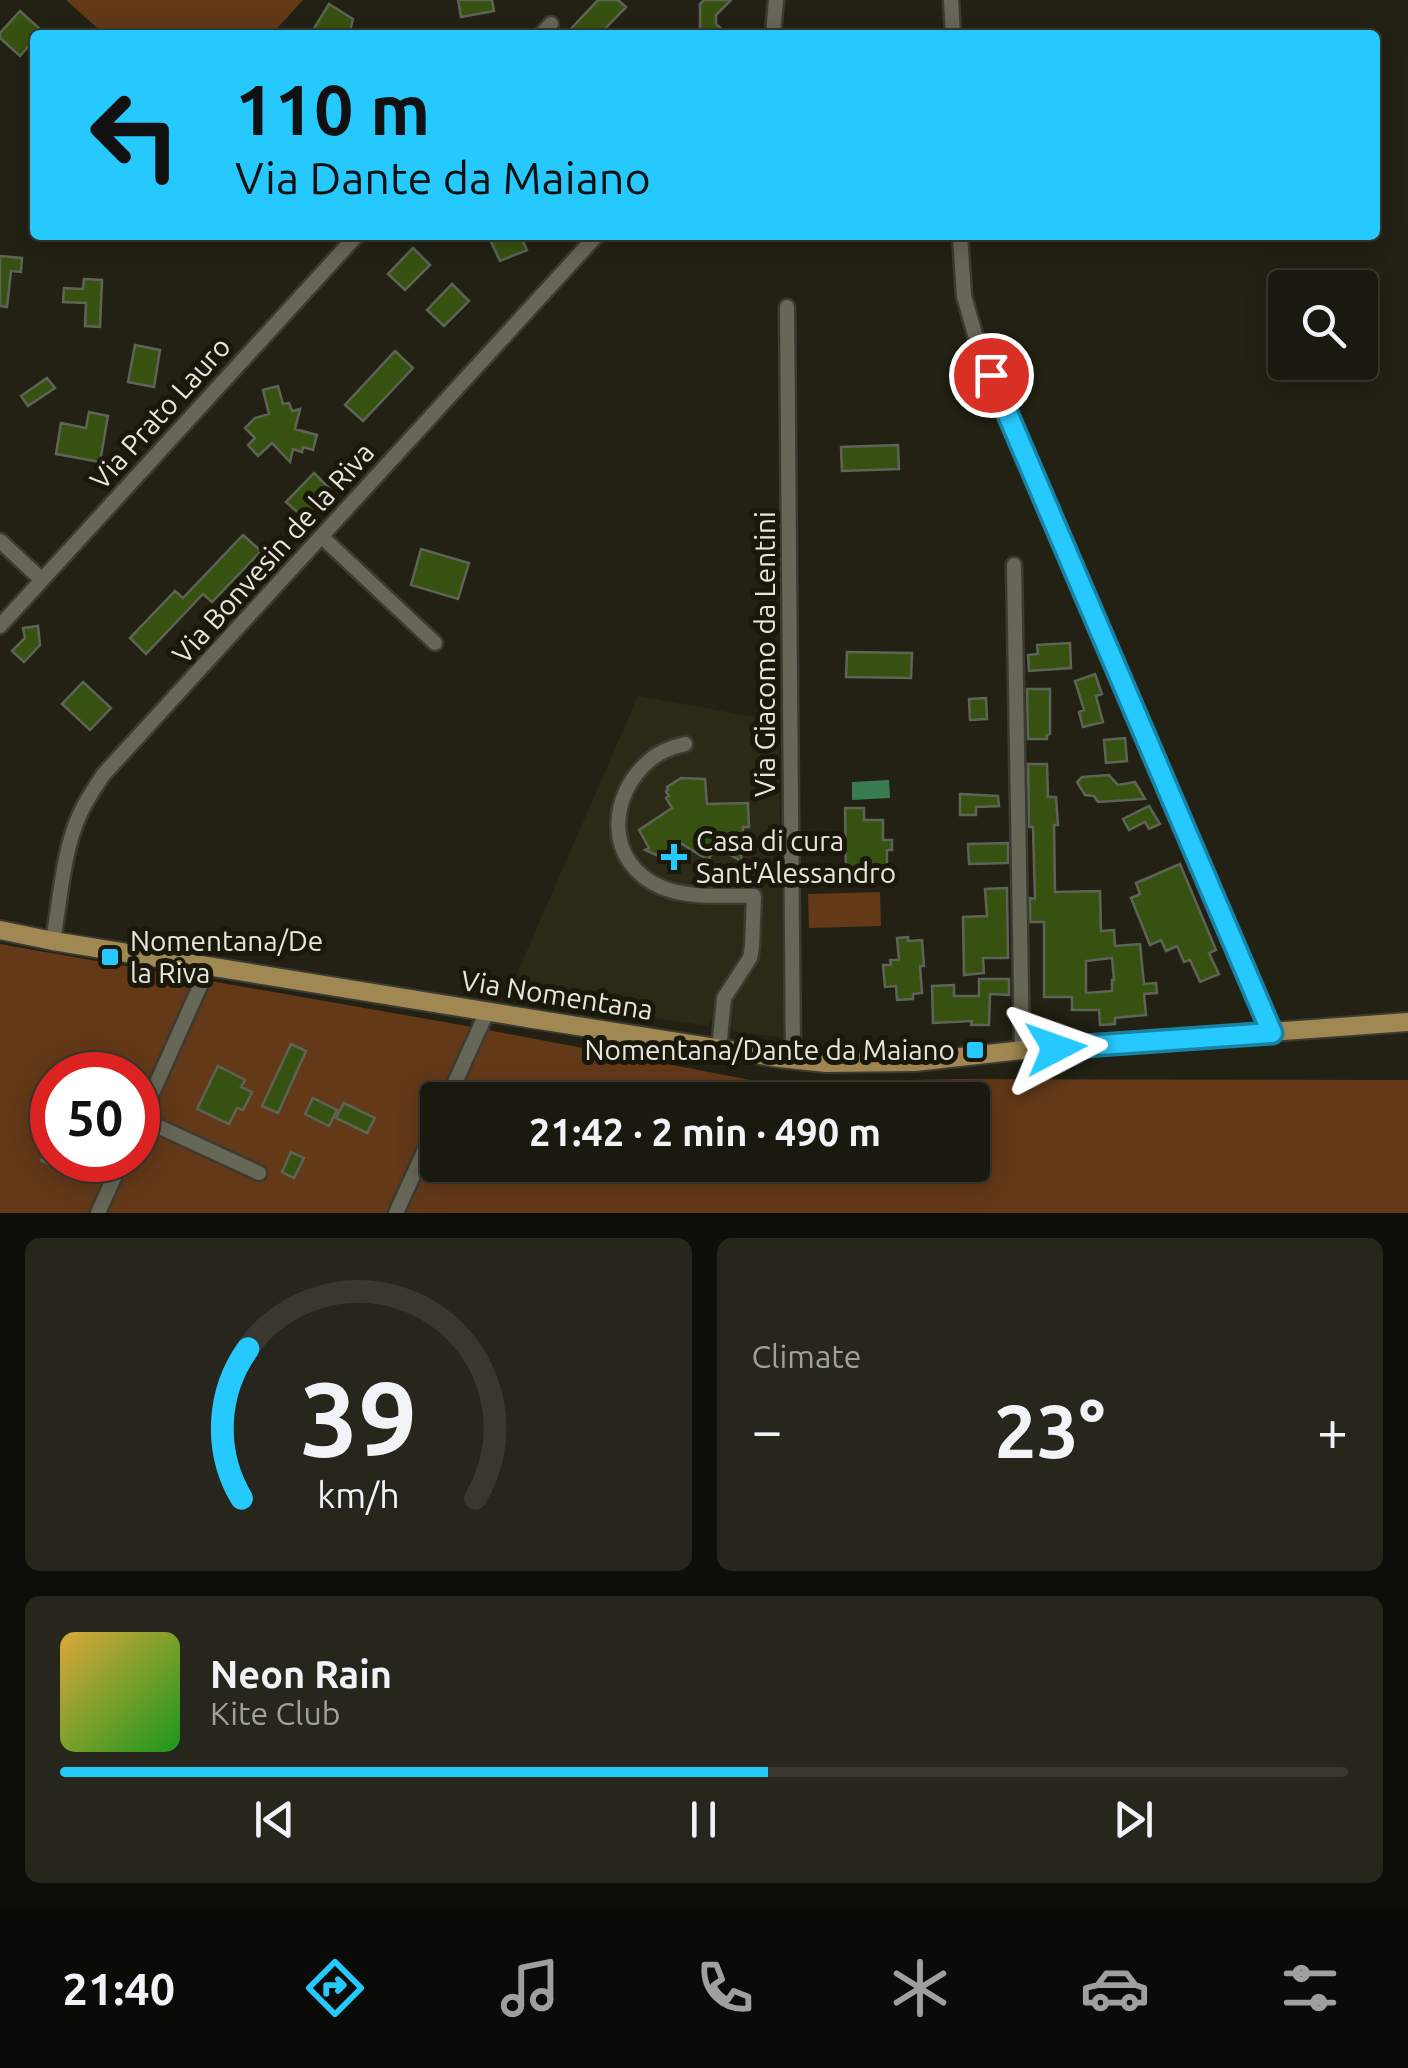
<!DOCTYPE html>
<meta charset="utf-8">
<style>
body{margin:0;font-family:Ubuntu,sans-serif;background:#27261d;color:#f1f3f6;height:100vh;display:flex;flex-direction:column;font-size:38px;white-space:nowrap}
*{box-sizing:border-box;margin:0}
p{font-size:32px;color:#9fa09e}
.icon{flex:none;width:55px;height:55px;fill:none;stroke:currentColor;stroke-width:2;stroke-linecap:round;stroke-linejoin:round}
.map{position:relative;height:1213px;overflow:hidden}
.details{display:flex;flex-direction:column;gap:25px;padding:25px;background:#0e0e08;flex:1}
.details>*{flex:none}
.top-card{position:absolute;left:30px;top:30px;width:1350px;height:210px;border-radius:10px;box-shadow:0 5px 25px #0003,0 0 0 2px #38382f;background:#26c9fe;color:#111;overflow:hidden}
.fabs{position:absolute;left:1268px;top:270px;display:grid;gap:20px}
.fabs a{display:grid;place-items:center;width:110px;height:110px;border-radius:10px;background:#1a190f;box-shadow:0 5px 25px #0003,0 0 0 2px #38382f;font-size:50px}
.speed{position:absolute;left:30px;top:1052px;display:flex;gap:20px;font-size:50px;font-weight:700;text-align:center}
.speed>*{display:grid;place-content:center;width:130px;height:130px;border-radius:50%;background:#1a190f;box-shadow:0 5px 25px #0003,0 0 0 2px #38382f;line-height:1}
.speed .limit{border:15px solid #d22;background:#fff;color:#111}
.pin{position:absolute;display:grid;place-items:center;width:85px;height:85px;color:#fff;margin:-42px;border:5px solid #fff;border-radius:50%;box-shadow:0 2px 10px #0007}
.me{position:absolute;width:110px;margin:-55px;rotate:86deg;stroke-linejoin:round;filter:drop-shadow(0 0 8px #0008)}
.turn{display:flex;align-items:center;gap:35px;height:210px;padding:0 40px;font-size:45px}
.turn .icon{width:130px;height:130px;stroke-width:2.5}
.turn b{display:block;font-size:70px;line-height:85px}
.big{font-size:75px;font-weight:700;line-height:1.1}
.details .widget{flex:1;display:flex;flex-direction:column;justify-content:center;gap:15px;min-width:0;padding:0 35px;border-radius:15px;background:#27261d}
.details .dial{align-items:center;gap:0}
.dial svg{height:260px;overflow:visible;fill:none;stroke:#38382f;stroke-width:7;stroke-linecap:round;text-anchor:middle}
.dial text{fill:#f1f3f6;stroke:none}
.song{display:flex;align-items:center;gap:30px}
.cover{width:120px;height:120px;border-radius:15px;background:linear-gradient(135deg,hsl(40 70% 55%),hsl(120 70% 35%))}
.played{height:10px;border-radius:5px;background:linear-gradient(90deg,#26c9fe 55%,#38382f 55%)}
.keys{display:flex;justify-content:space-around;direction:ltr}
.heat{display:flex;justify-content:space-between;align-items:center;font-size:55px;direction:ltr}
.details .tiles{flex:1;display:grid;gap:25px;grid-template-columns:1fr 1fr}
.widget:last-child{grid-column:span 2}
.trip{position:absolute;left:420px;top:1082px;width:570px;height:100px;border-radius:10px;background:#1a190f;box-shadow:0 5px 25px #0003,0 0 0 2px #38382f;font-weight:700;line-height:100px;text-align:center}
.tabs{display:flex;height:160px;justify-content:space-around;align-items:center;background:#0a0a06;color:#9fa09e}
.tabs .icon{width:70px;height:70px}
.tabs .on{color:#26c9fe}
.tabs b{font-size:45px;color:#f1f3f6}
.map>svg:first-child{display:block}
.built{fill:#2b2a16}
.green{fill:#633918;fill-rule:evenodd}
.water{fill:#397c51}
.building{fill:#375210;stroke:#5d6457;stroke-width:2.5;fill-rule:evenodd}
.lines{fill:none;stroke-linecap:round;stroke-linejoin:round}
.minor-casing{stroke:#3c3b32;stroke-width:19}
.major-casing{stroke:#3c3b32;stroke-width:22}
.minor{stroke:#676758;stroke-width:14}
.major{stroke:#a18752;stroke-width:18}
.route-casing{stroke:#1983a5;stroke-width:25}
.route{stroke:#26c9fe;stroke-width:18}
.poi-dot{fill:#26c9fe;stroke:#19180b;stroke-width:4}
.labels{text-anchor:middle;stroke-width:10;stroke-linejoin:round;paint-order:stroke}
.street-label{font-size:28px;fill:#e7e6de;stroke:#19180b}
.poi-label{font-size:28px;fill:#e7e6de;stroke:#19180b;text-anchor:start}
</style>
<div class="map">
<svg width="1408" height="1213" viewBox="0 0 1408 1213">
<rect width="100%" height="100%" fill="#222114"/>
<path class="built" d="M 638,696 L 778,721 L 784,1038 L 734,1032 L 727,1017 L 716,1016 L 707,1026 L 508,994 Z"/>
<path class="green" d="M 66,0 L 303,0 L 271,35 L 105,35 Z
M 880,892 L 881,926 L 809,928 L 808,894 Z
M 0,944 L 467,1026 L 766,1083 L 957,1079 L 1408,1080 L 1408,1213 L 0,1213 ZM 52,1075 L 138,1075 L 138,1160 L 52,1160 ZM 438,1100 L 972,1100 L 972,1165 L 438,1165 Z"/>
<path class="water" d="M 889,780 L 890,798 L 852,800 L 852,782 Z"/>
<path class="building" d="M 458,0 L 492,0 L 494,11 L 461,17 Z
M 598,0 L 618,0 L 626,7 L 599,35 L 565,35 Z
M 704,0 L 731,0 L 716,15 L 716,24 L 728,35 L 700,35 L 700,4 Z
M 329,4 L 353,19 L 349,35 L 310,35 Z
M 20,11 L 42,31 L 39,35 L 35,35 L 35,39 L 20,56 L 0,38 L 0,33 Z
M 507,235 L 520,235 L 527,250 L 500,261 L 491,242 Z
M 413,248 L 430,265 L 405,290 L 388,274 Z
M 0,256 L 22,258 L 21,272 L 11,271 L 7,307 L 0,306 Z
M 84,279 L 102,280 L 100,327 L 85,326 L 86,303 L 63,302 L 64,288 L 83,289 Z
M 452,284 L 469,301 L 444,326 L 427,310 Z
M 135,345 L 160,350 L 154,387 L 128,382 Z
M 395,351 L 413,368 L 363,421 L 345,405 Z
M 47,378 L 55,388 L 28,406 L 21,396 Z
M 278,386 L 283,404 L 289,403 L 292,411 L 300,409 L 295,429 L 317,435 L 313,450 L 303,447 L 302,452 L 293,449 L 290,462 L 272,443 L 258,456 L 248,445 L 255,438 L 245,428 L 255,418 L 269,414 L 263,390 Z
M 89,412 L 108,416 L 100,462 L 56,454 L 61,423 L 86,428 Z
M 898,445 L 899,469 L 842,471 L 841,447 Z
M 314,473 L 331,490 L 304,518 L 286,502 Z
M 243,535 L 261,551 L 212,602 L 203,594 L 146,654 L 130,638 L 175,591 L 183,598 Z
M 421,549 L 469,563 L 458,599 L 411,585 Z
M 38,626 L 40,645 L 24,662 L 12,651 L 25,638 L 23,628 Z
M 1070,643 L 1071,668 L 1029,671 L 1028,655 L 1038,654 L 1037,645 Z
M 847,652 L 912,653 L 911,678 L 846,677 Z
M 1095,674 L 1102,694 L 1096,696 L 1103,722 L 1083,727 L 1079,712 L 1084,710 L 1075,681 Z
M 83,682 L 111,708 L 90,730 L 62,704 Z
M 1027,689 L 1050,689 L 1050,734 L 1047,735 L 1047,739 L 1028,739 Z
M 986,698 L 987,719 L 970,720 L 969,699 Z
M 1125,738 L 1127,761 L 1106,763 L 1104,740 Z
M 1028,764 L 1047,764 L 1048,797 L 1056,797 L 1058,825 L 1054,825 L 1055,892 L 1100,891 L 1101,931 L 1114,930 L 1115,946 L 1140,944 L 1144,984 L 1156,983 L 1157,993 L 1144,994 L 1146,1015 L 1115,1018 L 1115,1024 L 1100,1025 L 1099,1010 L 1072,1010 L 1072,997 L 1044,997 L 1044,922 L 1030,922 L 1030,898 L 1035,899 L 1033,827 L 1029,827 ZM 1112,958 L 1114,980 L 1112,980 L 1112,991 L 1086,993 L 1086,961 Z
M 1109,775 L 1118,785 L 1135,782 L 1145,799 L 1098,802 L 1094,796 L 1085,795 L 1077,782 L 1082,777 Z
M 681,778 L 705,779 L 707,804 L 748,803 L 749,827 L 743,827 L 741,861 L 716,847 L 708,860 L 677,841 L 663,858 L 645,850 L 649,848 L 639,830 L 672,808 L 666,798 L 669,796 L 666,792 L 668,789 L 667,787 Z
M 960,794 L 998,796 L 999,806 L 976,807 L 976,815 L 960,815 Z
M 1149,806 L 1160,824 L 1149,829 L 1145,822 L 1129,830 L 1123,819 Z
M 845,808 L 864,808 L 864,820 L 883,820 L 883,840 L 892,840 L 892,850 L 887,850 L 887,877 L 867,877 L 867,872 L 846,872 Z
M 1008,843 L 1008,863 L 969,864 L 968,844 Z
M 1180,864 L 1216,950 L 1209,953 L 1219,974 L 1200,982 L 1190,960 L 1184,962 L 1177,946 L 1166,951 L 1161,940 L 1150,945 L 1131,898 L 1140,894 L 1136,883 Z
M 1007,888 L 1008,958 L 983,958 L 984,973 L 964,975 L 963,917 L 987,916 L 985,889 Z
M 908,937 L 908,941 L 922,940 L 924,966 L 920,966 L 922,993 L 913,994 L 913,999 L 897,1000 L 896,986 L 885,987 L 883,965 L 891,965 L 890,960 L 899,960 L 897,938 Z
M 979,979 L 1009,979 L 1009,995 L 990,994 L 989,1025 L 971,1025 L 972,1021 L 933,1023 L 932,986 L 954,985 L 954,996 L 979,996 Z
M 291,1044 L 306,1051 L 278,1113 L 262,1106 Z
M 218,1066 L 245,1080 L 241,1087 L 252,1092 L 243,1110 L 237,1108 L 229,1124 L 197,1109 Z
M 313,1098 L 337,1110 L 329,1126 L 305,1114 Z
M 344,1103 L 375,1118 L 367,1133 L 336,1118 Z
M 291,1152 L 304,1158 L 294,1178 L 282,1172 Z
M 40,1160 L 72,1160 L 84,1166 L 79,1178 Z"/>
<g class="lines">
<defs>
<path id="minor" d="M 951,0 L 953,35
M 541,35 L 551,24
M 773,35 L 776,0
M 960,235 L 964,296 L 976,338 L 1272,1033
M 787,307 L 793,1060
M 322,537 L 435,643
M 0,541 L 42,580
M 1014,565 L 1022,1050
M 0,626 L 357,235
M 685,744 C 673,747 660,751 650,760 C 607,796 605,863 661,887 C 689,899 724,895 754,896 L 752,947 L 750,958 L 724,998 L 719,1049
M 53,941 C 60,901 63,852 79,816 C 85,802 94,789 103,775 L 597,235
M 447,1100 L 487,1012
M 140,1118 L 259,1173
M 138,1125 L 209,966
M 98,1213 L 122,1160
M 396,1213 L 438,1121"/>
<path id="major" d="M 0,930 L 53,941 L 527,1018 L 779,1058 L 826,1063 L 915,1062 L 1022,1050 L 1408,1022"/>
</defs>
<use href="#minor" class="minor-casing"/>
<use href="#major" class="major-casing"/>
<use href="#minor" class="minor"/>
<use href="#major" class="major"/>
</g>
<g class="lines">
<defs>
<path id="route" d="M 991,375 L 1272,1033 L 1056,1048"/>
</defs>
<use href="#route" class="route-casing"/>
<use href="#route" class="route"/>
</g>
<g class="poi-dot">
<path d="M669 842h10v10h10v10h-10v10h-10v-10h-10v-10h10z"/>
<rect x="100" y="947" width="20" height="20" rx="5"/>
<rect x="965" y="1040" width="20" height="20" rx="5"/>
</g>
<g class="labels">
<g class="street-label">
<text transform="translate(160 413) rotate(-48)" y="10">Via Prato Lauro</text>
<text transform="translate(273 553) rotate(-48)" y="10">Via Bonvesin de la Riva</text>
<text transform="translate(765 654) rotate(-90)" y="10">Via Giacomo da Lentini</text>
<text transform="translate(557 995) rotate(9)" y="10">Via Nomentana</text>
</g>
<g class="poi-label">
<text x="696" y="851">Casa di cura<tspan x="696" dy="32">Sant'Alessandro</tspan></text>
<text x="130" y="951">Nomentana/De<tspan x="130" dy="32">la Riva</tspan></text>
<text x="955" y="1060" text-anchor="end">Nomentana/Dante da Maiano</text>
</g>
</g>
</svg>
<div class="fabs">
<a><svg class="icon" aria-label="search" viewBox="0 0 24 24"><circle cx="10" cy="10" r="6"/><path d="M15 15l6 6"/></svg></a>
</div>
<div class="speed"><div class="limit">50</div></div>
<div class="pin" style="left:991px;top:375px;background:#d93025"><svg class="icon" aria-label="arrive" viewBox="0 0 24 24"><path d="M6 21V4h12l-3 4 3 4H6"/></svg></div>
<svg class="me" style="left:1056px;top:1048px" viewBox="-20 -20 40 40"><path d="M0-17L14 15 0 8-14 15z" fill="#26c9fe" stroke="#fff" stroke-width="4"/></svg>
<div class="trip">21:42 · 2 min · 490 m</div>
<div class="top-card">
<div class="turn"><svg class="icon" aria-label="left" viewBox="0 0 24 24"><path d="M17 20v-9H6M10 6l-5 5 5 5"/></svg><div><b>110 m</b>Via Dante da Maiano</div></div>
</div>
</div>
<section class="details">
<div class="tiles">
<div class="widget dial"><svg viewBox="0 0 100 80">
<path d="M14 69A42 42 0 1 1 86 69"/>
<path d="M14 69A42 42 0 0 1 16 23" stroke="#26c9fe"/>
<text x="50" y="56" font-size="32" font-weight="700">39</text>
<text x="50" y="72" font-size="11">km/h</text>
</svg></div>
<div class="widget"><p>Climate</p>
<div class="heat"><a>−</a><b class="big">23°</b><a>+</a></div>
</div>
<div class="widget">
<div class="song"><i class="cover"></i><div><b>Neon Rain</b><p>Kite Club</p></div></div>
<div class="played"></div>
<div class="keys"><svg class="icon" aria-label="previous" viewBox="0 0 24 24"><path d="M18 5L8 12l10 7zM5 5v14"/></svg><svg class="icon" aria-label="pause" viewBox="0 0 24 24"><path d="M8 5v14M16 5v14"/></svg><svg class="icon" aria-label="next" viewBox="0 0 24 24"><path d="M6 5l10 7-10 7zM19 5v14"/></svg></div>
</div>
</div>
</section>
<nav class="tabs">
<b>21:40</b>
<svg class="icon on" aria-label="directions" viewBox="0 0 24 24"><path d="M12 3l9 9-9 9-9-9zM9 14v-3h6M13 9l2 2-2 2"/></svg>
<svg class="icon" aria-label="music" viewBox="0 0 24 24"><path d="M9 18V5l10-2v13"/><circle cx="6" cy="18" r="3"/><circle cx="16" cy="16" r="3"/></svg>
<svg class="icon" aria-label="phone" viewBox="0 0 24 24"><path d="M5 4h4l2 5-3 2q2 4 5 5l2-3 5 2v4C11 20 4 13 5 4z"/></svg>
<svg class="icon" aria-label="climate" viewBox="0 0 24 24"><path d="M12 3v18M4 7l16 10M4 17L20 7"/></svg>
<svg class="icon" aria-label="car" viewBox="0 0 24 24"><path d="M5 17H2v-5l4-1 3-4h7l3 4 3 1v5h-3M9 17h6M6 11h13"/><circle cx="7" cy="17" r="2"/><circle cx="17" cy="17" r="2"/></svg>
<svg class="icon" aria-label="filters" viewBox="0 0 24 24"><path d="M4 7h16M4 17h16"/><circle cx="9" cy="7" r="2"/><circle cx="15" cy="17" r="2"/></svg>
</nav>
